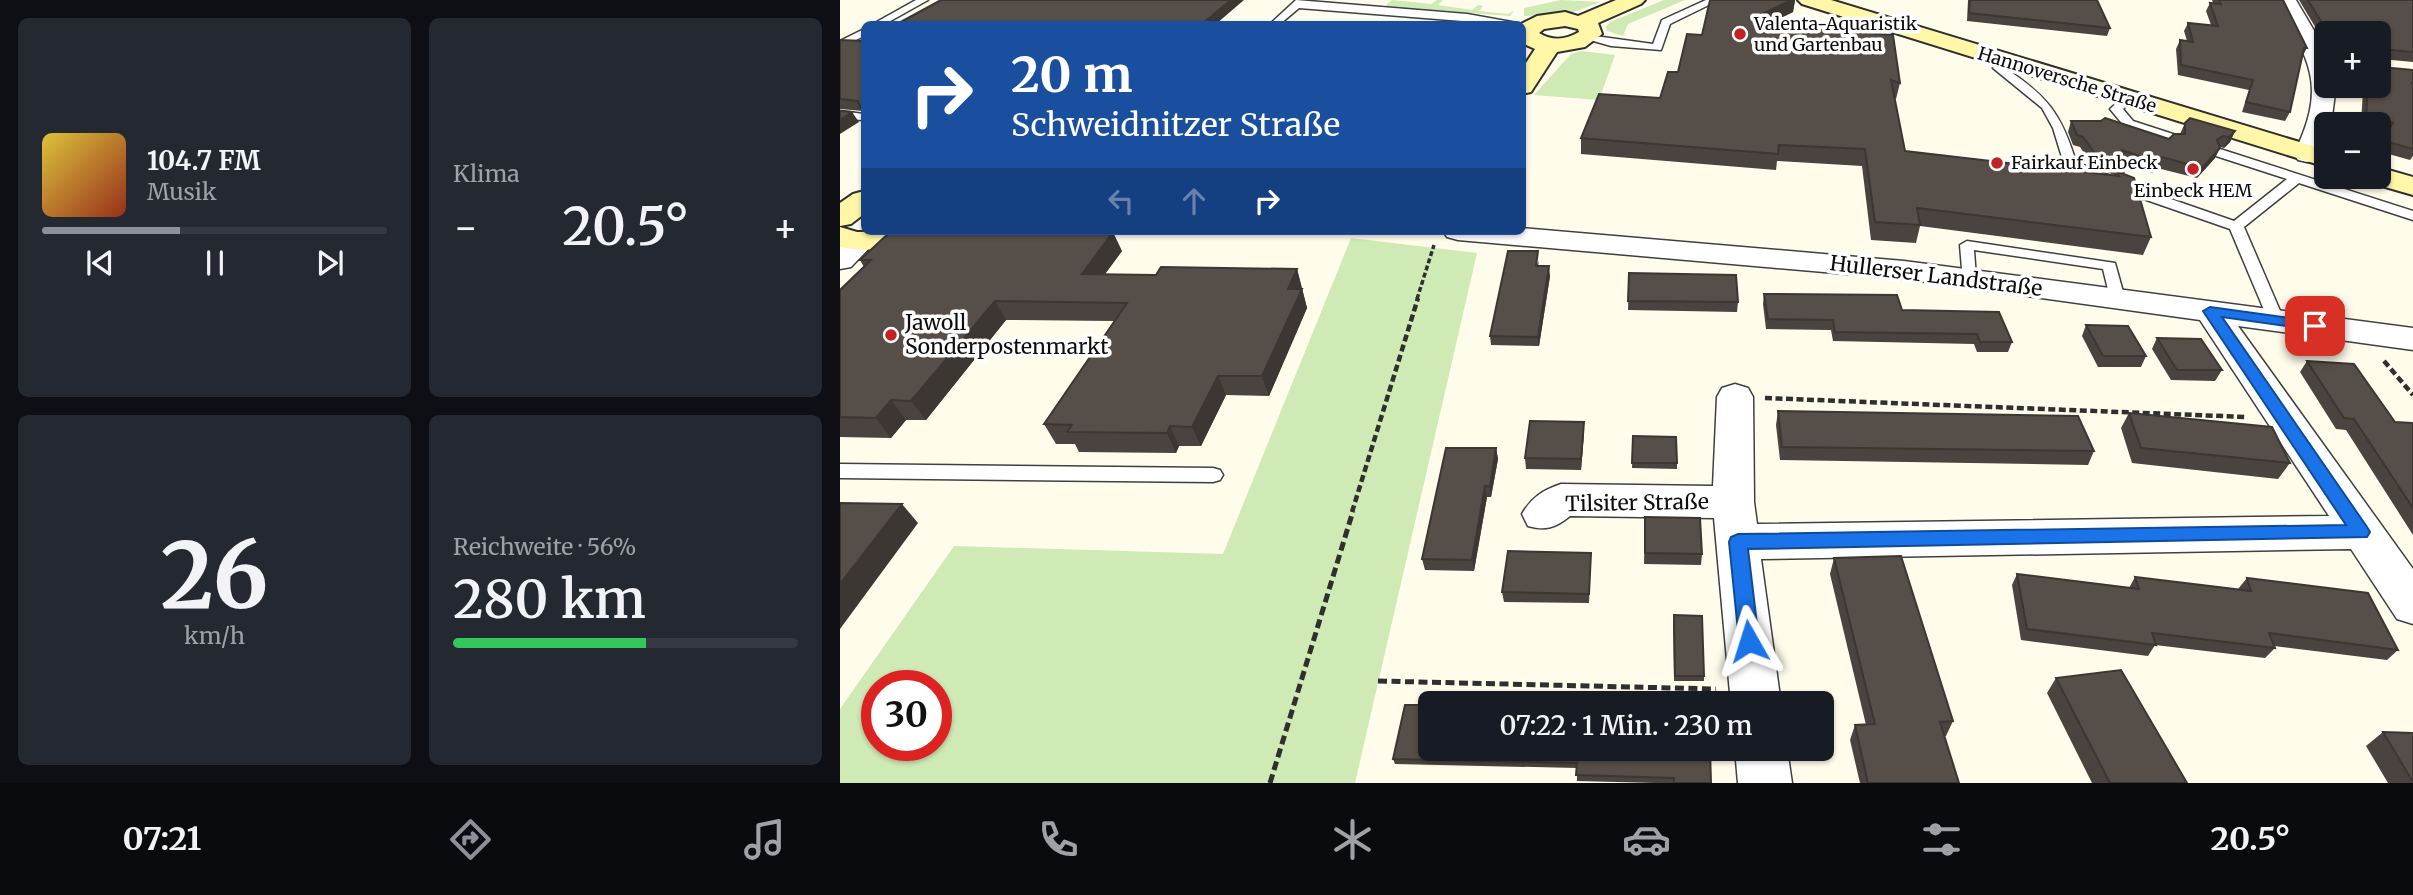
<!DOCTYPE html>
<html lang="de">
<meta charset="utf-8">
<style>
body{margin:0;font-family:Merriweather,serif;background:#242831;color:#f1f3f6;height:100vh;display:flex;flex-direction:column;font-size:26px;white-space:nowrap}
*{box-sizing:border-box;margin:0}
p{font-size:23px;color:#9ea1a6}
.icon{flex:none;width:38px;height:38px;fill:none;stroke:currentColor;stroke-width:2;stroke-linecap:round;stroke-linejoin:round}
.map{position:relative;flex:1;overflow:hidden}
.side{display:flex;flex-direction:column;gap:18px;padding:18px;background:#0d0f14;width:840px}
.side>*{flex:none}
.hud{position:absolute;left:21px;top:21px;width:665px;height:214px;border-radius:10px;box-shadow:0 2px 5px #0004;background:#1a4fa0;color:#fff;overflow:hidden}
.controls{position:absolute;left:1474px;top:21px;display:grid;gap:14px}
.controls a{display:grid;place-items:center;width:77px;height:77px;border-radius:10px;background:#171b24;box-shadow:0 2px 5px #0004;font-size:35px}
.speed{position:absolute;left:21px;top:670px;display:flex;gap:14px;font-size:35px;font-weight:700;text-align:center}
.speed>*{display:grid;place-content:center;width:91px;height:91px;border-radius:50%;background:#171b24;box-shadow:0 2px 5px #0004;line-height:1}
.speed .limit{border:10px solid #d22;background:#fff;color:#111}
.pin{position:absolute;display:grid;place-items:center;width:60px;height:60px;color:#fff;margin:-30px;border-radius:14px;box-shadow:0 4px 10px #0006}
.me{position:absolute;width:77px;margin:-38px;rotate:354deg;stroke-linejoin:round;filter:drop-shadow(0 0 5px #0008)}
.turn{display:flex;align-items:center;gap:24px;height:147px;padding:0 35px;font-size:32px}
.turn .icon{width:91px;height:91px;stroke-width:2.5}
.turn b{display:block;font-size:49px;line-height:60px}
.lanes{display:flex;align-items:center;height:66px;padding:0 35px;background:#0003;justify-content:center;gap:35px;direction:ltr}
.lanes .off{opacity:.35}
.big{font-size:52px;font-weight:600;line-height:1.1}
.side .tile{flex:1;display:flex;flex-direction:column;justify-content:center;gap:10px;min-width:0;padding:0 24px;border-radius:10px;background:#242831}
.side .dial{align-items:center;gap:0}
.dial b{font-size:91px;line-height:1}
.song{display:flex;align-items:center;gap:21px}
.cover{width:84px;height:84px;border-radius:10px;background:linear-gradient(135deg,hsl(50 70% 55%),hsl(10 70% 35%))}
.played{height:7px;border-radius:4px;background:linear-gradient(90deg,#8c9099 40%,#363941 40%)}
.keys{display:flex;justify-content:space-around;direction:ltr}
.heat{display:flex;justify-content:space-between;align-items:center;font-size:38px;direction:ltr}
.charge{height:10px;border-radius:5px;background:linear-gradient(90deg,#34c759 56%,#363941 0)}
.side .tiles{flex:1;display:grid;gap:18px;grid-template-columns:repeat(2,1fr)}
.trip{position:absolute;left:578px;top:691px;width:416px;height:70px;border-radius:10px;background:#171b24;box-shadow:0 2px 5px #0004;font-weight:600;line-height:70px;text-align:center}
.tab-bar{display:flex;height:112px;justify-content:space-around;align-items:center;background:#090b0e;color:#9ea1a6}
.tab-bar .icon{width:49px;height:49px}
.tab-bar .active{color:#8c9099}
.tab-bar b{font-size:32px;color:#f1f3f6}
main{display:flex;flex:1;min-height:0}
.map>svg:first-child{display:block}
.green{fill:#cfeab5;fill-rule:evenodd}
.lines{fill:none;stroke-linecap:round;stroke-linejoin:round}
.lane-casing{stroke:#404040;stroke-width:3}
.street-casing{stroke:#404040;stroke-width:3}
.secondary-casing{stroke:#2f2f2f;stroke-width:4}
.path-far2{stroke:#2f2f2f;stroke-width:3.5;stroke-dasharray:5 2.5;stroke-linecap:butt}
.path-far1{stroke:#2f2f2f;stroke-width:4.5;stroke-dasharray:7 3.5;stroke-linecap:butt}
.path{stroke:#2f2f2f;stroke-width:5;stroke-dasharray:9 4.5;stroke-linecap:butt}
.lane{fill:#fff;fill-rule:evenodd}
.street{fill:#fff;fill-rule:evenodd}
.secondary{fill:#fff7a7;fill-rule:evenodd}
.wall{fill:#4a433f}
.shaded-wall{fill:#3c3733}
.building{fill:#564e49;stroke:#3c3733;stroke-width:2}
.route{fill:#1a73e8;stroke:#114b97;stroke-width:2}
.poi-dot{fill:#c02225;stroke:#fff;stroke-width:2.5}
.labels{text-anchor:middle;stroke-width:7;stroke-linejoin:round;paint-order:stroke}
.far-poi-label{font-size:18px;fill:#0d0d0d;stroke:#fff;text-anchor:start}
.far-street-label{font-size:18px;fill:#0d0d0d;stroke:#fff}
.street-label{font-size:21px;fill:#0d0d0d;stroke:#fff}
.poi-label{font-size:21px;fill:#0d0d0d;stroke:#fff;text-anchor:start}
</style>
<main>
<section class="side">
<div class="tiles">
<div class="tile">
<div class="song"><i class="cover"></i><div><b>104.7 FM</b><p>Musik</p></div></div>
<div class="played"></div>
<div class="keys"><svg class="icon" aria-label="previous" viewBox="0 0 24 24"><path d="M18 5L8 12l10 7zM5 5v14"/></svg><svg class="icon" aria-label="pause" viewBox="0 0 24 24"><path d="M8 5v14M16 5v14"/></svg><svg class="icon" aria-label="next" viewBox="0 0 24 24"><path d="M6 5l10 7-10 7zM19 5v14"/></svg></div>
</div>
<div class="tile"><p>Klima</p>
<div class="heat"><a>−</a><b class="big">20.5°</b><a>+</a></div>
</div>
<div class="tile dial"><b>26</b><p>km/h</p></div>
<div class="tile"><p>Reichweite · 56%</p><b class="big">280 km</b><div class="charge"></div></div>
</div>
</section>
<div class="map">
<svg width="1573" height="783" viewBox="0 0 1573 783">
<rect width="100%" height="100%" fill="#fffcec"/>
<path class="green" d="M 552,0 L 591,4 L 597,0 L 603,0 L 598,5 L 632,10 L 638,5 L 643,6 L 639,11 L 668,14 L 674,11 L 670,16 L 549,7 L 546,5 Z
M 721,0 L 761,2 L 728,14 L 684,16 L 684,8 Z
M 824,0 L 845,0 L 788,24 L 783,36 L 767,31 L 766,27 L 770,22 Z
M 741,51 L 775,55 L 759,100 L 694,95 L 731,54 Z
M 511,238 L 637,253 L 515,783 L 0,783 L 0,709 L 114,546 L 383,554 ZM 96,686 L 96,746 L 37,746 L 37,686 Z"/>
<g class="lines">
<defs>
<path id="lane" d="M 76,0 L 88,0 L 45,24 L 33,24 Z
M 456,0 L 627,14 L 683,24 L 660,24 L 459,8 L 440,24 L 430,24 Z
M 866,0 L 879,0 L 830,24 L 821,50 L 771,46 L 743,38 L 748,35 L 813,44 L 822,20 Z
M 24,29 L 24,36 L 0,48 L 0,41 Z
M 1163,59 L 1172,61 L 1165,68 C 1207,96 1221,113 1236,162 L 1305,190 L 1394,221 L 1447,179 L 1376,156 L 1374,153 L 1380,149 L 1573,211 L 1573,220 L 1459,183 L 1404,227 L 1444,320 L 1436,325 L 1430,324 L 1390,229 L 1295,196 L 1225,167 L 1213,128 L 1202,108 L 1153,68 Z
M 1284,96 L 1294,98 L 1283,109 L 1293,121 L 1339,136 L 1339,142 L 1331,142 L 1285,127 L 1270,109 Z
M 0,111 L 24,114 L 24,120 L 0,119 Z
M 1127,241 L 1275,263 L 1285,299 L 1277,304 L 1271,302 L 1263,269 L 1134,250 L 1136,278 L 1133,281 L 1123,281 L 1120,245 Z
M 0,464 L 373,468 L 380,470 L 383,475 L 380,480 L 373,482 L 0,478 Z"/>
<path id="street" d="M 1436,0 L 1456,0 L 1486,51 L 1486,86 L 1496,86 L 1491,124 L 1486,124 L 1486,141 L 1476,160 L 1467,162 L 1458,160 L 1454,154 C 1488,84 1469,62 1436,0 Z
M 682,228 L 1064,261 L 1573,328 L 1573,350 L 1398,326 L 1573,569 L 1573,624 L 1557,619 L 1511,549 L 921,559 L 941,704 L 891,704 L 874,518 L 730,516 C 715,528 706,531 688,526 L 682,514 C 691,498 703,490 721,484 L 873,486 L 877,397 L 882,388 L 895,384 L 908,388 L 913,397 L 914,502 L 917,524 L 1489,516 L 1360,320 L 1064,279 L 618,240 L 607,237 L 603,231 L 682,231 Z
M 21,232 L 32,235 L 36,241 L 11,267 L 0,269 L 0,244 L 10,235 Z
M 895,749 L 947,749 L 952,783 L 898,783 Z"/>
<path id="secondary" d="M 776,0 L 805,0 L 801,4 L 758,23 L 762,34 L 745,47 L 717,52 L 691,92 L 682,94 L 682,69 L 695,49 L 682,43 L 681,24 L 697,16 L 725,12 L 738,16 ZM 725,26 L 738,29 L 739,32 C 726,40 712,41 699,33 L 704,29 Z
M 958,0 L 991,0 L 1486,150 L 1486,167 L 962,4 Z
M 1538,167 L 1573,177 L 1573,195 L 1528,182 L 1524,177 L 1538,177 Z
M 24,191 L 24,214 L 11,224 L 0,226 L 0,203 L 13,194 Z
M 0,227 L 17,232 L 88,231 C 74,251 22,252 0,247 Z"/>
</defs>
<use href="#lane" class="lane-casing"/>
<use href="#street" class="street-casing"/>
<use href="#secondary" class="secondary-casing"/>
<path class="path-far2" d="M 577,299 L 594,245"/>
<path class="path-far1" d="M 1544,361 L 1573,395
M 925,398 L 1406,417
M 512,512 L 578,298"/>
<path class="path" d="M 538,681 L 876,689
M 430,783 L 513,511"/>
<use href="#lane" class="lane"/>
<use href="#street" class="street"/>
<use href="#secondary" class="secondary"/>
</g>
<path class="wall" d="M 870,0 L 955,0 L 953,12 L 937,20 L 1009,32 L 1060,83 L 1056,99 L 1054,98 L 1065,151 L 1274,176 L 1274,175 L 1253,166 L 1240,147 L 1233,145 L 1228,132 L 1231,121 L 1329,139 L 1340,134 L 1345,123 L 1395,131 L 1390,142 L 1384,148 L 1380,147 L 1375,158 L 1357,178 L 1317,168 L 1312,173 L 1285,163 L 1287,167 L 1284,174 L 1311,237 L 1303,255 L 1080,226 L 1076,243 L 1031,240 L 1022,166 L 937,161 L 936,170 L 741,154 L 741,138 L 820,98 L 838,72 L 862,35 Z
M 1128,0 L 1257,0 L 1270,28 L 1267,36 L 1127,21 Z
M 1372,0 L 1443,0 L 1467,48 L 1462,57 L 1450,112 L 1445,121 L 1402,112 L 1409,90 L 1338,75 L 1336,49 L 1340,40 L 1347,41 L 1344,31 L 1348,23 L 1371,25 L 1366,11 L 1370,3 L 1373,3 Z
M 1459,0 L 1573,0 L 1573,62 L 1541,59 L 1541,67 L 1573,70 L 1573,156 L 1570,160 L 1538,151 L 1538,144 L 1546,132 L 1538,131 L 1538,124 L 1521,124 L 1523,90 L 1521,86 L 1538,86 L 1538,33 L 1486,33 L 1486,45 Z
M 0,40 L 24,114 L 23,111 L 0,109 Z
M 282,251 L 265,274 L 316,275 L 457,269 L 467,308 L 429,396 L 386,395 L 361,446 L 339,446 L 336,453 L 239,452 L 235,444 L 216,444 L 204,424 L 274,321 L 166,320 L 86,420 L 66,420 L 51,438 L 0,437 L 0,290 L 24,267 L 20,260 Z
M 699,261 L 698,266 L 710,276 L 699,346 L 651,345 L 650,336 Z
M 789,273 L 898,302 L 897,312 L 788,310 Z
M 924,294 L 1062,310 L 1172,342 L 1168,352 L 1137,352 L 1134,344 L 993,341 L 991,330 L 926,329 L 923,304 Z
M 1246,325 L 1306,356 L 1301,367 L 1258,367 L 1242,336 Z
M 1317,338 L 1382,370 L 1375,381 L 1331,380 L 1312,349 Z
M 1467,361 L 1555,422 L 1573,424 L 1573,535 L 1506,430 L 1496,429 L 1460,372 Z
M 938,411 L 1254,451 L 1248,465 L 940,460 L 936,425 Z
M 1289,413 L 1450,463 L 1438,479 L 1292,463 L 1281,428 Z
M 744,433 L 741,470 L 686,469 L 685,458 Z
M 793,436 L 837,463 L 837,469 L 792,468 Z
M 656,448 L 658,459 L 651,497 L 647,497 L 634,571 L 585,570 L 582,559 Z
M 805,517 L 862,554 L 861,565 L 804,564 Z
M 751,553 L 749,603 L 664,602 L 662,592 Z
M 994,558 L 1113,721 L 1106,736 L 1104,736 L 1119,783 L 1020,783 L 1010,740 L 1015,725 L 1026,725 L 990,574 Z
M 1177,574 L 1289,588 L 1295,577 L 1398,589 L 1407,578 L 1558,650 L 1547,660 L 1434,646 L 1435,648 L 1425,658 L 1315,645 L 1308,656 L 1181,640 L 1172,585 Z
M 833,620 L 864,676 L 864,681 L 834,681 Z
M 1216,678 L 1347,783 L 1252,783 L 1207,693 Z
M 1543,732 L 1573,783 L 1548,783 L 1526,746 Z
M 870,749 L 871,783 L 815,783 L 737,781 L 737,768 L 555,764 L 553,759 Z"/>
<path class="shaded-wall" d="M 391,0 L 404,0 L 376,24 L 362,24 Z
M 951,0 L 955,0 L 953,12 L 910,33 L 912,19 Z
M 24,105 L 24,114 L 20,107 Z
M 12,112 L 19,122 L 0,134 L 0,120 Z
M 1395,131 L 1390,142 L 1384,148 L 1389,137 Z
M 1380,148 L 1375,158 L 1357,178 L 1362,168 Z
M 1322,157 L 1317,168 L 1312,173 L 1317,162 Z
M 273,232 L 282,251 L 251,293 L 242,274 Z
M 709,266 L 710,276 L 699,346 L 698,337 Z
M 457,269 L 467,308 L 429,396 L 422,376 L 448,289 Z
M 155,301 L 166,320 L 86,420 L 71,401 Z
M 378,376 L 386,395 L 361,446 L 352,427 Z
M 51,400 L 66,420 L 51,438 L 36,418 Z
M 744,422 L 744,433 L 741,470 L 741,459 Z
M 330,426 L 339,446 L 336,453 L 327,433 Z
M 656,448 L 658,459 L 651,497 L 650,487 Z
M 645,486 L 647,497 L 634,571 L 632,560 Z
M 62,504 L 78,523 L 0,629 L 0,584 Z"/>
<path class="building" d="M 101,0 L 391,0 L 362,24 L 57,24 Z
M 870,0 L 951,0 L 912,19 L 1009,25 L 1009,32 L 1053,35 L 1060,83 L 1051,80 L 1065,151 L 1279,176 L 1276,171 L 1294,178 L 1311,237 L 1077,208 L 1080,225 L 1035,222 L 1025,149 L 939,145 L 938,154 L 741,138 L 759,94 L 820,98 L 828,72 L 838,72 L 847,34 L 862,35 Z
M 1130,0 L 1257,0 L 1270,28 L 1129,13 Z
M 1379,0 L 1443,0 L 1467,48 L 1464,48 L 1450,112 L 1406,102 L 1413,80 L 1341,65 L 1340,40 L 1353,42 L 1348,23 L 1378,26 L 1370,3 L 1381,4 Z
M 1468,0 L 1573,0 L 1573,52 L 1541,49 L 1541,67 L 1573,70 L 1573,83 L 1572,83 L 1573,85 L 1573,149 L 1541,140 L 1553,123 L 1526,117 L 1528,86 L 1538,86 L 1538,33 L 1488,33 Z
M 0,40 L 24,41 L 24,105 L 20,107 L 18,101 L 0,99 Z
M 0,111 L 12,112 L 0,120 Z
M 1265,118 L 1329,139 L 1334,134 L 1345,134 L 1345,123 L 1350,118 L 1395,131 L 1389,137 L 1383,136 L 1377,140 L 1380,148 L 1362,168 L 1322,157 L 1317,162 L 1282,150 L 1287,167 L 1257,156 L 1243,137 L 1237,135 L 1231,121 L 1261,121 Z
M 51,231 L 273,232 L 242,274 L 316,275 L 321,267 L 457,269 L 448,289 L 462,289 L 422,376 L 378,376 L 352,427 L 330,426 L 327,433 L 227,432 L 232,425 L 204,424 L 287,303 L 155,301 L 71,401 L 51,400 L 36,418 L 0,417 L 0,290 L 31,260 L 20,260 Z
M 668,251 L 698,251 L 696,266 L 709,266 L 698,337 L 650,336 Z
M 789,273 L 896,275 L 898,302 L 788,301 Z
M 924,294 L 1057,295 L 1062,310 L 1159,312 L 1172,342 L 1140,342 L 1137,334 L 995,332 L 993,320 L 928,319 Z
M 1246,325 L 1288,326 L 1306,356 L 1263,356 Z
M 1317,338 L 1361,339 L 1382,370 L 1337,370 Z
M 1467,361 L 1514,364 L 1555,422 L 1572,423 L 1573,424 L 1573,508 L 1514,419 L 1504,418 Z
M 938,411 L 1238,416 L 1254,451 L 942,447 Z
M 1289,413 L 1432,427 L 1450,463 L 1301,448 Z
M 690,421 L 744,422 L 741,459 L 685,458 Z
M 793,436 L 836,437 L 837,463 L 792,463 Z
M 606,448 L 656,448 L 650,487 L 645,486 L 632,560 L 582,559 Z
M 0,503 L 62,504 L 0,584 Z
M 805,517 L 860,518 L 862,554 L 805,553 Z
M 668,551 L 751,553 L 749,594 L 662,592 Z
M 1061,556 L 1113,721 L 1100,722 L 1119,783 L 1028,783 L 1015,725 L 1035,724 L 994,558 Z
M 1177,574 L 1299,589 L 1295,577 L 1411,591 L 1407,578 L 1528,593 L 1558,650 L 1429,633 L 1435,648 L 1312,633 L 1316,645 L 1187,629 Z
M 834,615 L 862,616 L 864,676 L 835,676 Z
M 1281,670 L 1347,783 L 1270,783 L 1216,678 Z
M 565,705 L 590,705 L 590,749 L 870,749 L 871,783 L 834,783 L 834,778 L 736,775 L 737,763 L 553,759 Z
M 1543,732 L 1573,733 L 1573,782 Z"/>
<path class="route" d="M 1370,307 L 1480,322 L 1482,326 L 1475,330 L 1382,317 L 1527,527 L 1530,532 L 1527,537 L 908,549 L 919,641 L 916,647 L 909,650 L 902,647 L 899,641 L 889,542 L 891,537 L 898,534 L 1506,525 L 1363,311 Z"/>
<g class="poi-dot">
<circle cx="900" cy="34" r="7"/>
<circle cx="1157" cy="163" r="7"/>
<circle cx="1353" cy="169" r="7"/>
<circle cx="51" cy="335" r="7"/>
</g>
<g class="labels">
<g class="far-poi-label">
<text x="914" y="30">Valenta-Aquaristik<tspan x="914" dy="21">und Gartenbau</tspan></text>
<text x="1171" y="169">Fairkauf Einbeck</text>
<text x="1353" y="197" text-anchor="middle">Einbeck HEM</text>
</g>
<g class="far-street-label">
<text transform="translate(1227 80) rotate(17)" y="6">Hannoversche Straße</text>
</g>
<g class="street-label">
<text transform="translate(1096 276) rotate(7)" y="7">Hullerser Landstraße</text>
<text transform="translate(797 503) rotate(-1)" y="7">Tilsiter Straße</text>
</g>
<g class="poi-label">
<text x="65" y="330">Jawoll<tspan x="65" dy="24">Sonderpostenmarkt</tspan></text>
</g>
</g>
</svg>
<div class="controls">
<a>+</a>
<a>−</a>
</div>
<div class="speed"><div class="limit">30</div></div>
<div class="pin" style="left:1475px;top:326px;background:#d93025"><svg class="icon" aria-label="arrive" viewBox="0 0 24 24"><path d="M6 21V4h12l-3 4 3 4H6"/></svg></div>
<svg class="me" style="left:909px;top:641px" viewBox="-20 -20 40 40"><path d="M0-17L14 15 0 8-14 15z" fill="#1a73e8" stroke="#fff" stroke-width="4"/></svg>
<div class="trip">07:22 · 1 Min. · 230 m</div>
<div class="hud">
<div class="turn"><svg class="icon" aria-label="right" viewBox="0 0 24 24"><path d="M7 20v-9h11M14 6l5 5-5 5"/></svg><div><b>20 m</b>Schweidnitzer Straße</div></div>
<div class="lanes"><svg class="icon off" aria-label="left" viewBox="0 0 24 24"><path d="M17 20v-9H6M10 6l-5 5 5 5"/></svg><svg class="icon off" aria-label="ahead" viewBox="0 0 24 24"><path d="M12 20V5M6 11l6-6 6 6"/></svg><svg class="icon" aria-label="right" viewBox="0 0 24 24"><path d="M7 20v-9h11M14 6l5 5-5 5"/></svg></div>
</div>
</div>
</main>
<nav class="tab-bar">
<b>07:21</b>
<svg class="icon active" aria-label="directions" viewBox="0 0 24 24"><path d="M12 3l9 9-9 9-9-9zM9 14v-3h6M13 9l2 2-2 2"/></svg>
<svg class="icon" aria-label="music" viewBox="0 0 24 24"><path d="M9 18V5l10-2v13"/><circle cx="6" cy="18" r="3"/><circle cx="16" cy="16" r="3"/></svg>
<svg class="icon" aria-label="phone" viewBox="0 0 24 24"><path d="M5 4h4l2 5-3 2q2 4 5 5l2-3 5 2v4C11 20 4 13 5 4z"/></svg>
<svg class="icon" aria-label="climate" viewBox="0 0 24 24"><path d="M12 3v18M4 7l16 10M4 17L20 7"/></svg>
<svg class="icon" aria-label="car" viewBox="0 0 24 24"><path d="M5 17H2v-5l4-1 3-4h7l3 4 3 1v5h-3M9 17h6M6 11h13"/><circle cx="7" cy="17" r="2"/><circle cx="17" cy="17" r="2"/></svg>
<svg class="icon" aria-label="filters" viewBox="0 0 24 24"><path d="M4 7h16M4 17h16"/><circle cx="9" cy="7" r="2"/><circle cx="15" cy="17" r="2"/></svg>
<b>20.5°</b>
</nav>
